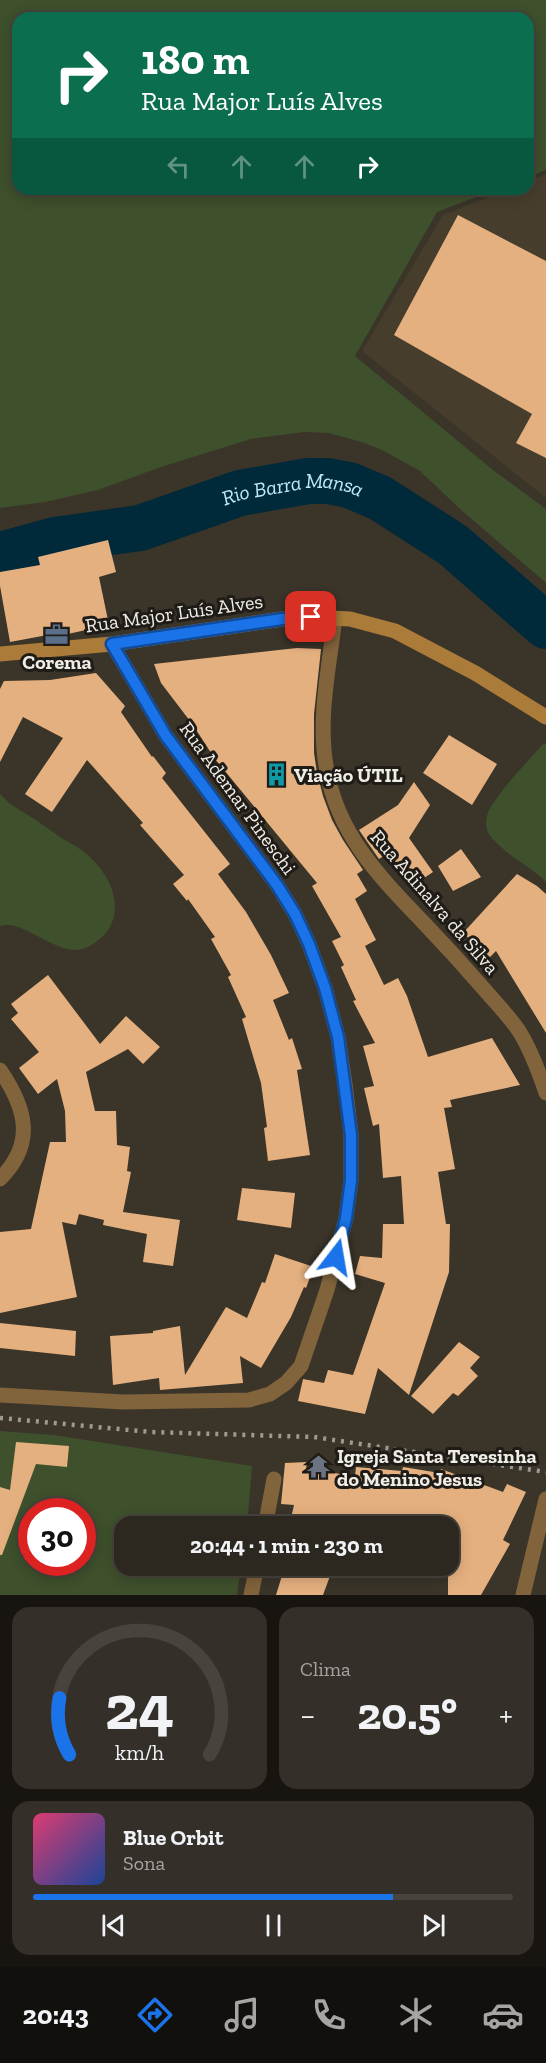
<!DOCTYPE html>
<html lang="pt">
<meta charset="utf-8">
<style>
body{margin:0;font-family:"Zilla Slab",serif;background:#342f28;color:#f1f3f6;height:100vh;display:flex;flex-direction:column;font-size:22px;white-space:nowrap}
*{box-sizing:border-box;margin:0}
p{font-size:20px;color:#a6a5a4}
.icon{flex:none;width:33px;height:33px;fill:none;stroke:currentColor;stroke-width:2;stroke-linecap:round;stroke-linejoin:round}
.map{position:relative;height:1595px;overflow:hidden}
.drawer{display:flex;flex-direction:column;gap:12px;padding:12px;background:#181511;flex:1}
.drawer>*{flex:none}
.guide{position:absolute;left:12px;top:12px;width:522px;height:183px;border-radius:18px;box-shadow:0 3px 15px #0003,0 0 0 2px #48443d;background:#0b6e4f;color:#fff;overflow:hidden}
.speed{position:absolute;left:18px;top:1498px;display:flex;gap:12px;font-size:30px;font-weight:700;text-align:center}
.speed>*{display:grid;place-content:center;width:78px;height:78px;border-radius:50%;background:#2c271f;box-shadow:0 3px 15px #0003,0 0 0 2px #48443d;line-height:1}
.speed .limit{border:9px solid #d22;background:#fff;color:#111}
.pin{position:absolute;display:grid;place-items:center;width:51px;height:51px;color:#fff;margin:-26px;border-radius:12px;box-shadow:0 3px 9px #0006}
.me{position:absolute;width:66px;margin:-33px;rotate:14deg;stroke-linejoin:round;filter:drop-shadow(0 0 4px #0008)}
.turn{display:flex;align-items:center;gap:21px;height:126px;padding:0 30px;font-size:27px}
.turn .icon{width:78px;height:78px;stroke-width:2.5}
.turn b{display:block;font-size:42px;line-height:51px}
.lanes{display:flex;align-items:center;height:57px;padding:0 30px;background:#0003;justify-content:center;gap:30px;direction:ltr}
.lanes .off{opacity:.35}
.big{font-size:45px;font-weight:800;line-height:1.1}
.drawer .widget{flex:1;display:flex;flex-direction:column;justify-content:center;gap:9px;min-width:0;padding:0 21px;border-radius:18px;background:#342f28}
.drawer .dial{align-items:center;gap:0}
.dial svg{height:156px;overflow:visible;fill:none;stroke:#48443d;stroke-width:7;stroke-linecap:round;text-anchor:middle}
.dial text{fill:#f1f3f6;stroke:none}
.song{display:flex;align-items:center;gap:18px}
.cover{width:72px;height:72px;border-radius:9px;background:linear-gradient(135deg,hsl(340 70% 55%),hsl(220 70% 35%))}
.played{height:6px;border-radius:3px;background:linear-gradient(90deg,#1a73e8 75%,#48443d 75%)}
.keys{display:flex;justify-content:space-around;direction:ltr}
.heat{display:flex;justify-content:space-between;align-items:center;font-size:33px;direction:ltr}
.drawer .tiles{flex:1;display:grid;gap:12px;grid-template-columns:1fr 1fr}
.widget:last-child{grid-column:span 2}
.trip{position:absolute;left:114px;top:1516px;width:345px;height:60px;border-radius:18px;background:#2c271f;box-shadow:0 3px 15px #0003,0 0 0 2px #48443d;font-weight:800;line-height:60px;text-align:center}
.menu{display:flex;height:96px;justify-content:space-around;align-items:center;background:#12100c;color:#a6a5a4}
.menu .icon{width:42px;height:42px}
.menu .active{color:#1a73e8}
.menu b{font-size:27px;color:#f1f3f6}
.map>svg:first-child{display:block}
.built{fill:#463d2d}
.green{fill:#3e502c;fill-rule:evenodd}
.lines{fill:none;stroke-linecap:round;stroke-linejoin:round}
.river{stroke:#002a3a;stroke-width:46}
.building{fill:#e5b07f}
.street{stroke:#81633c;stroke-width:15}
.secondary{stroke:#ab7b39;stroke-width:15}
.rail{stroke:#9f9a91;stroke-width:4.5;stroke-dasharray:3 6;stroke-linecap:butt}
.route-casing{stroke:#114b97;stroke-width:15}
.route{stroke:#1a73e8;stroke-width:10}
.labels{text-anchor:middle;stroke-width:6;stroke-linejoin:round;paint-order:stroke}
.street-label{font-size:20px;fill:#f0ece6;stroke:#1f1c17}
.poi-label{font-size:20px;font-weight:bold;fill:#f0ece6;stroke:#1f1c17;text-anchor:start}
.water-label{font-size:21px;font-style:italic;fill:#c0e6f9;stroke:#1f1c17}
</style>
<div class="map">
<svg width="546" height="1595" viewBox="0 0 546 1595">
<rect width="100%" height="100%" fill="#3a3429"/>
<path class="built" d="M 546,174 L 546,498 L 362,351 L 443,215 L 508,189 L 528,189 L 528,181 Z"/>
<path class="green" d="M 0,0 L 546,0 L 546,170 L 528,177 L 528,18 L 18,18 L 18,189 L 497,189 L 437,212 L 355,356 L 493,470 L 546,509 L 546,583 L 460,509 L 420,471 L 382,450 L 362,442 L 328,433 L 305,432 L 251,439 L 161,467 L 98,490 L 45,502 L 0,508 Z
M 544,743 L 546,744 L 546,882 C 530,866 507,856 492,838 C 486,832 485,824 487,816 C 490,800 531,758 544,743 Z
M 0,794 L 10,804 C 27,814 44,825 60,837 C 66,841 73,844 80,849 C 104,866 125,898 110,927 C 104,938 89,949 77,950 C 51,951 22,919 0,926 Z
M 0,1431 L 54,1435 L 252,1466 L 247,1527 L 124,1527 L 124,1566 L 241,1566 L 237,1595 L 0,1595 ZM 32,1512 L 82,1512 L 82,1563 L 32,1563 Z"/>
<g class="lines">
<path class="river" id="s1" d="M 0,555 L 55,540 L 140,528 L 240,493 L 308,481 L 328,481 L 349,485 L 380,498 L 453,545 L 546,626"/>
</g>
<path class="building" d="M 458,215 L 546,261 L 546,458 L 516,443 L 532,414 L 394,335 Z
M 108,540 L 116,572 L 99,577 L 109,625 L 54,637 L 53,634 L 10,642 L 0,586 L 0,572 L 40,565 L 38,557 Z
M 297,648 L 321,649 L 314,714 L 314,753 L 317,773 L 323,796 L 332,820 L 343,840 L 363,870 L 357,874 L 367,891 L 355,899 L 376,940 L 365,946 L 384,985 L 398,978 L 407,996 L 428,1057 L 492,1038 L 520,1085 L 450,1100 L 452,1107 L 444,1108 L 455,1169 L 438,1172 L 446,1224 L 450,1224 L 449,1272 L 409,1395 L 378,1368 L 365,1414 L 298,1401 L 303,1379 L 324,1383 L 328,1370 L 353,1375 L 385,1283 L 355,1274 L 360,1256 L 382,1258 L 383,1224 L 404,1224 L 401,1176 L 383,1178 L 379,1124 L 373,1126 L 364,1088 L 374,1086 L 363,1046 L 375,1043 L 353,1001 L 356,1000 L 341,967 L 344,965 L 332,941 L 341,937 L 312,886 L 317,883 L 215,759 L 193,725 L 161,683 L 154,664 Z
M 96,673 L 125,706 L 121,712 L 152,757 L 153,756 L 166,773 L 162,778 L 230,864 L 218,874 L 246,912 L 271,955 L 289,993 L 273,1000 L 289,1040 L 292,1038 L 302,1069 L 297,1070 L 310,1155 L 268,1161 L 264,1128 L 267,1127 L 261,1083 L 242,1019 L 246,1017 L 228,977 L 231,975 L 211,939 L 215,937 L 188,899 L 187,901 L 173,884 L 184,875 L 140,825 L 143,823 L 87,760 L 52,812 L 25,794 L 63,738 L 23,717 L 0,762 L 0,689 L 4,681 L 50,680 Z
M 449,735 L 497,764 L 472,805 L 423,773 Z
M 414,782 L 430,805 L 409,838 L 433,872 L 412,886 L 388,853 L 379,859 L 359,830 L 398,805 Z
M 461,849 L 481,877 L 453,891 L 438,866 Z
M 517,874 L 537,886 L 546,894 L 546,1033 L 496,951 L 490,957 L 463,933 Z
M 48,975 L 100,1044 L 126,1016 L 160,1047 L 143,1064 L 128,1049 L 86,1072 L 95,1111 L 116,1111 L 117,1145 L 130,1147 L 127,1171 L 131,1172 L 123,1212 L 180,1220 L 173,1266 L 143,1262 L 147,1234 L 103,1225 L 104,1220 L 79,1214 L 76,1225 L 62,1222 L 77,1297 L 0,1313 L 0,1232 L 31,1229 L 50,1142 L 66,1142 L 65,1111 L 57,1079 L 38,1094 L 19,1068 L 39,1052 L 11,1019 L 18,1013 L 11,1004 Z
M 242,1188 L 295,1193 L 291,1228 L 237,1220 Z
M 275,1254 L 314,1267 L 306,1288 L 304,1287 L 291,1317 L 261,1368 L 240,1356 L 243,1383 L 160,1390 L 159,1378 L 113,1385 L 110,1336 L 153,1333 L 153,1331 L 180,1326 L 185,1375 L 226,1307 L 247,1318 L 262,1282 L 265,1283 Z
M 0,1323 L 76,1331 L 75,1356 L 0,1348 Z
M 459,1342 L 480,1357 L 470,1368 L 478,1376 L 458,1396 L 453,1393 L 433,1414 L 411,1396 Z
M 16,1442 L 69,1446 L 67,1467 L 36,1464 L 2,1555 L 0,1555 L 0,1487 L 10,1490 Z
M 307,1462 L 306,1469 L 355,1476 L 356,1467 L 402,1471 L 403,1467 L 440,1473 L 441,1469 L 503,1492 L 507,1484 L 526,1492 L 503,1540 L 510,1544 L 481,1595 L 448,1595 L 448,1527 L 410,1527 L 323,1515 L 320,1527 L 289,1527 L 294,1505 L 281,1504 L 285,1463 Z
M 285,1566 L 301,1566 L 330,1576 L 323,1595 L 276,1595 Z"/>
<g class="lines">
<path class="street" d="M 335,618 C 329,668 317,721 327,771 C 338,835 380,877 423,922 C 444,944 464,966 484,989 C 496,1003 509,1016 519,1031 C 531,1050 539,1072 546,1093
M 0,1070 C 26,1108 36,1143 0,1179
M 0,1395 L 123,1402 L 249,1400 L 270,1394 L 286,1383 L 301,1366 L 327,1290 L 346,1218 L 351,1180 L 351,1135 L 345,1084 L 338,1037 L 325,988 L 309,944 L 295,914 L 277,885 L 166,736 L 112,644
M 265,1527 L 274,1479
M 251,1595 L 257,1566
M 523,1595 L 546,1499"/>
<path class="secondary" d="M 0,654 L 112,644 L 282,619 L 311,617 L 350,619 L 395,631 L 475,673 L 546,717"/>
<path class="rail" d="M 0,1418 L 151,1432 L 314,1437 L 546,1472"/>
</g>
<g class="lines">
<defs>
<path id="route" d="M 311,617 L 282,619 L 112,644 L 166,736 L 277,885 L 295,914 L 309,944 L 325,988 L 338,1037 L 351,1135 L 351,1180 L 346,1218 L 336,1257"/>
</defs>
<use href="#route" class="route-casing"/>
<use href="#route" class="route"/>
</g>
<defs>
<symbol id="office-bare" viewBox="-9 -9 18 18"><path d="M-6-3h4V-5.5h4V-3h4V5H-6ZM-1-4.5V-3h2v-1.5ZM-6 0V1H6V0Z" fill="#5c6f8a" stroke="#1f1c17" stroke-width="2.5" paint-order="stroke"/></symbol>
<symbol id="building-bare" viewBox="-9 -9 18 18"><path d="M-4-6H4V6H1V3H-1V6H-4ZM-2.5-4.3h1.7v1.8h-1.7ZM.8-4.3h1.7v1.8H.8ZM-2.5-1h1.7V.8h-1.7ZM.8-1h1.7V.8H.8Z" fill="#0f9aa8" stroke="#1f1c17" stroke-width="2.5" paint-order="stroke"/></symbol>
<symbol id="temple-bare" viewBox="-9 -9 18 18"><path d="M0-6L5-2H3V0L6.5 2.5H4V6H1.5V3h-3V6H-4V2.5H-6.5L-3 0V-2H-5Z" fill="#6b7280" stroke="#1f1c17" stroke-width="2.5" paint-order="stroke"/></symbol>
</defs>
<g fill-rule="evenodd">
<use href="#office-bare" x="40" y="618" width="33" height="33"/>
<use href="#building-bare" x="260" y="758" width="33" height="33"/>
<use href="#temple-bare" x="302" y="1450" width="33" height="33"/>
</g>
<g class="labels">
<g class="street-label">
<text transform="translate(174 613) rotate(-8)" y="7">Rua Major Luís Alves</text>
<text transform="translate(238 798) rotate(54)" y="7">Rua Ademar Pineschi</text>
<text transform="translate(435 902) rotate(49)" y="7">Rua Adinalva da Silva</text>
</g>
<g class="poi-label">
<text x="57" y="669" text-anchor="middle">Corema</text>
<text x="294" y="782">Viação ÚTIL</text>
<text x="337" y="1463">Igreja Santa Teresinha<tspan x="337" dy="23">do Menino Jesus</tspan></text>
</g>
<g class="water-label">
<text dy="7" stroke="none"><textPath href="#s1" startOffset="302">Rio Barra Mansa</textPath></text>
</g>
</g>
</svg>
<div class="speed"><div class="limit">30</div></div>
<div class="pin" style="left:311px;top:617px;background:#d93025"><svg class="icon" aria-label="arrive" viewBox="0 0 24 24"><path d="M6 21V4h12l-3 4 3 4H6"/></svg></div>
<svg class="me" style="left:336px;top:1257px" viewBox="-20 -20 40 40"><path d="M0-17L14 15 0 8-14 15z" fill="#1a73e8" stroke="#fff" stroke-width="4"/></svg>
<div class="trip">20:44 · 1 min · 230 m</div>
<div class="guide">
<div class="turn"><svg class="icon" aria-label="right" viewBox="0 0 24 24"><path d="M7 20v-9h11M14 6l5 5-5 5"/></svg><div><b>180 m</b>Rua Major Luís Alves</div></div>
<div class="lanes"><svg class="icon off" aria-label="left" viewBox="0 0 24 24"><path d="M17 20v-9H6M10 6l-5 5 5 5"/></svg><svg class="icon off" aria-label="ahead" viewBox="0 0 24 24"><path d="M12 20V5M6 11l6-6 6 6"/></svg><svg class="icon off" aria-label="ahead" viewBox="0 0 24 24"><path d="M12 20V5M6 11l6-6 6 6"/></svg><svg class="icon" aria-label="right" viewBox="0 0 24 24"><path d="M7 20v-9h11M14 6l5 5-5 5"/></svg></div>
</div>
</div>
<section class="drawer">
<div class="tiles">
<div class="widget dial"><svg viewBox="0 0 100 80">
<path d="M14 69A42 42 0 1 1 86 69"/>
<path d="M14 69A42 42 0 0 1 9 40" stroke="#1a73e8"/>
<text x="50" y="56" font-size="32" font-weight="700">24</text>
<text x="50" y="72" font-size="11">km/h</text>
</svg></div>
<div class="widget"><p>Clima</p>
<div class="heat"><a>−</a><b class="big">20.5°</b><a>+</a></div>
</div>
<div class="widget">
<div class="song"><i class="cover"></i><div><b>Blue Orbit</b><p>Sona</p></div></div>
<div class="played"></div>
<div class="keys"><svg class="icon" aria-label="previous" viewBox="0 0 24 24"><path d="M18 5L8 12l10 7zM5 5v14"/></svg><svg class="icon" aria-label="pause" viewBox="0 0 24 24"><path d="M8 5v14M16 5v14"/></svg><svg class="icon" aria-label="next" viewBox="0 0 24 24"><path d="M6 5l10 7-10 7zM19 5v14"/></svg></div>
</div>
</div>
</section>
<nav class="menu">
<b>20:43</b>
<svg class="icon active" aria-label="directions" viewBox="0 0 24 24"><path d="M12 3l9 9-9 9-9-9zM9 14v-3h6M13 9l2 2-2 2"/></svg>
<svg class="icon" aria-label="music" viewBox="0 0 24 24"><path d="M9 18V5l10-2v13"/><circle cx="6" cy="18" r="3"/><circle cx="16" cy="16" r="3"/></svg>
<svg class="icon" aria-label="phone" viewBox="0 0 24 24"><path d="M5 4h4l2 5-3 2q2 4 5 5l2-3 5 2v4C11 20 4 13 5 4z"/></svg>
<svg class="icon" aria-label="climate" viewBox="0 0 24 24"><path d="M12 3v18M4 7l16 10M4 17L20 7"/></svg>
<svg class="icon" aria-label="car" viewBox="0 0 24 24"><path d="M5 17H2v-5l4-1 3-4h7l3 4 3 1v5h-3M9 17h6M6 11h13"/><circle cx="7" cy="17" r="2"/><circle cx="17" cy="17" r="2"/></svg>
</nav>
